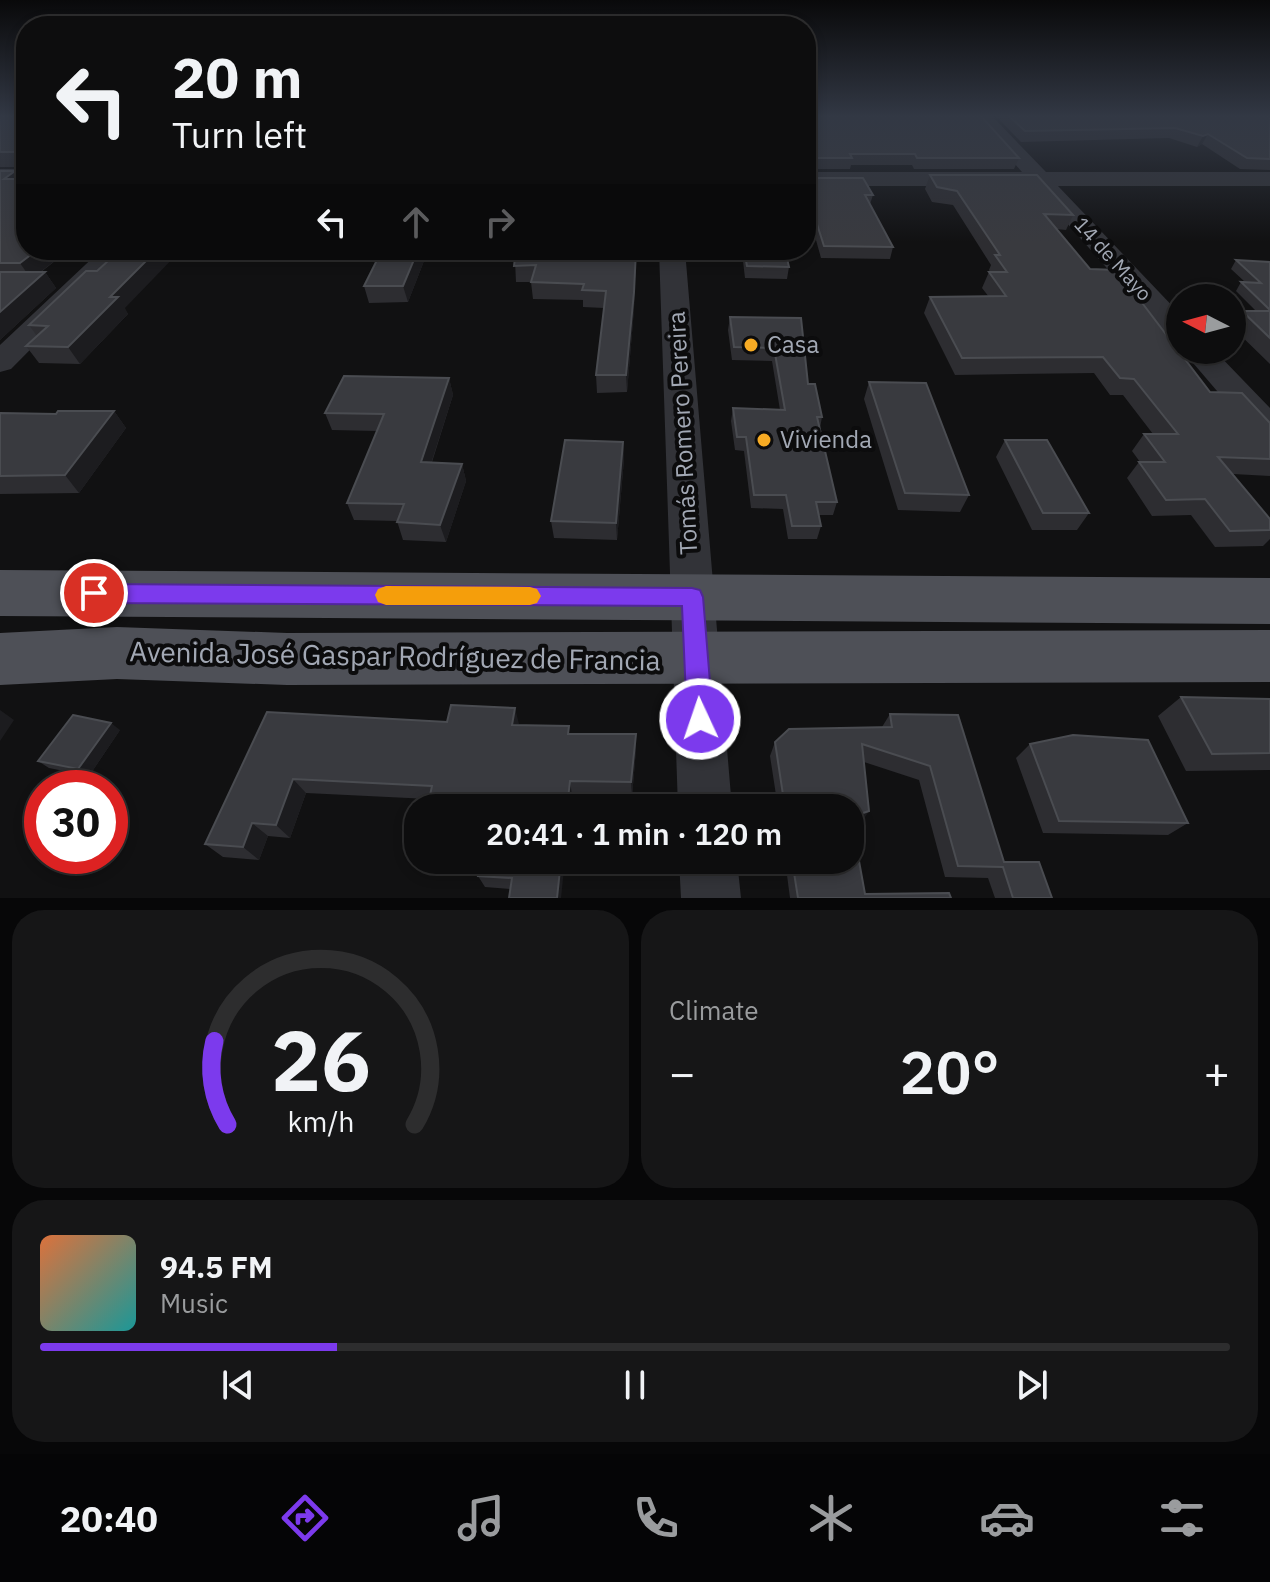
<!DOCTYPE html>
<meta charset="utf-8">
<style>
body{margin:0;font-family:"IBM Plex Sans",sans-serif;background:#161617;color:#f1f3f6;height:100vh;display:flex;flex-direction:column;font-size:30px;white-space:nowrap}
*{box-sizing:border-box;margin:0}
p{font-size:26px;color:#9a9c9e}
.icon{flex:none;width:44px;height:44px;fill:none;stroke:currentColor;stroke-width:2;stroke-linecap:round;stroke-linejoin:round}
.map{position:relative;height:898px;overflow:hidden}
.drawer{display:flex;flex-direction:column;gap:12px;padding:12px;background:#070708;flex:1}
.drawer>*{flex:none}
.guide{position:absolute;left:16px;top:16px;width:800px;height:244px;border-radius:32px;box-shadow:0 4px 12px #0003,0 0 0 2px #2d2d2e;background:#0d0d0e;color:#f1f3f6;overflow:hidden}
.needle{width:52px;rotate:276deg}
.controls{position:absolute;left:1166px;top:284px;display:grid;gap:16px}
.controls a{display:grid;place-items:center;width:80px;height:80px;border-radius:50%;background:#0d0d0e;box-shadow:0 4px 12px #0003,0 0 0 2px #2d2d2e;font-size:40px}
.speed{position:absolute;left:24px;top:770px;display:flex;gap:16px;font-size:40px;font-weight:700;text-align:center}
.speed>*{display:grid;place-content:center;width:104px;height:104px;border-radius:50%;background:#0d0d0e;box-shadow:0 4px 12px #0003,0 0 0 2px #2d2d2e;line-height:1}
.speed .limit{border:12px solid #d22;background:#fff;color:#111}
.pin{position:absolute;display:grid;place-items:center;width:68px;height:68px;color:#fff;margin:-34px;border:4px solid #fff;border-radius:50%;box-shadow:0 2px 8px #0007}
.me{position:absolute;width:88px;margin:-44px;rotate:357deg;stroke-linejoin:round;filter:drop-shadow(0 0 6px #0008)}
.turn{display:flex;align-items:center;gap:28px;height:168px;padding:0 24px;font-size:36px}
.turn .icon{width:104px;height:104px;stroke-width:2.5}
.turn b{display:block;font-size:56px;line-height:68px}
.lanes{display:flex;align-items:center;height:76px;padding:0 24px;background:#0003;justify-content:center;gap:40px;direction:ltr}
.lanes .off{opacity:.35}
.big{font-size:60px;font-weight:600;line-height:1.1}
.drawer .tile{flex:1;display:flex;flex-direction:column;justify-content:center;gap:12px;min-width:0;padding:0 28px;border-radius:32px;background:#161617}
.drawer .dial{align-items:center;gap:0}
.dial svg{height:208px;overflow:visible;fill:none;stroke:#2d2d2e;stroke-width:7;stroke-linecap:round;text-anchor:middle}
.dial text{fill:#f1f3f6;stroke:none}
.song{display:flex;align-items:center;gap:24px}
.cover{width:96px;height:96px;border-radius:12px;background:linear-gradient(135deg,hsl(20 70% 55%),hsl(180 70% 35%))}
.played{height:8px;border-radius:4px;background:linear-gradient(90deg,#7c3aed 25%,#2d2d2e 25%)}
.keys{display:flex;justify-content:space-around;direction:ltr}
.heat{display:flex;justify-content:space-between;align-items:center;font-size:44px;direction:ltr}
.drawer .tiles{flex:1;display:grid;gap:12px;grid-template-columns:1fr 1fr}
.tile:last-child{grid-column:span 2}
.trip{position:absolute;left:404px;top:794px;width:460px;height:80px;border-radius:32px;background:#0d0d0e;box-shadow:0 4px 12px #0003,0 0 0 2px #2d2d2e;font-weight:600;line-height:80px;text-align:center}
.dock{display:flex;height:128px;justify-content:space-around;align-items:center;background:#050506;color:#9a9c9e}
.dock .icon{width:56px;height:56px}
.dock .selected{color:#7c3aed}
.dock b{font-size:36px;color:#f1f3f6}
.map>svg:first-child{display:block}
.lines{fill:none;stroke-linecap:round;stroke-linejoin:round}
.minor{fill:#323338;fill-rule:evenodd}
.major{fill:#4e5057;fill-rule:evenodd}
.wall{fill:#2d2d31}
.shaded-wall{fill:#1c1c1f}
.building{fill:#393a3f;stroke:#4a4c51;stroke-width:2}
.route{fill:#7c3aed;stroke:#51269a;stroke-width:2}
.slow{fill:#f59e0b}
.poi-dot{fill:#f7ab24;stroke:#0c0c0d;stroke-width:3}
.labels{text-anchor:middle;stroke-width:8;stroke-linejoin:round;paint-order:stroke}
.far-street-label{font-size:20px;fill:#a2a8b4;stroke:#0c0c0d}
.poi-label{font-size:24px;fill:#a2a8b4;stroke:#0c0c0d;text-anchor:start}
.street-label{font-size:24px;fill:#a2a8b4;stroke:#0c0c0d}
.near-street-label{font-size:28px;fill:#a2a8b4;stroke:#0c0c0d}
</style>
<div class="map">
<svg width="1270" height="898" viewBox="0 0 1270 898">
<rect width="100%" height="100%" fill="#111112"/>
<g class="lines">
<path class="minor" d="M 973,116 L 992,116 L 1046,172 L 1270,172 L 1270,186 L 1058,186 L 1180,314 L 1180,341 L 1169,338 L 1034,186 L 806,186 L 806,172 L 1022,172 Z
M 0,169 L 26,169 L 26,183 L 0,183 Z
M 101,250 L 129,250 L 11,369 L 0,372 L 0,345 Z
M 659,250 L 685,250 L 732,808 L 678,808 Z
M 1182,350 L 1214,350 L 1270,408 L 1270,442 L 1258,439 Z
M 679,860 L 737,860 L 741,898 L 681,898 Z"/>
<path class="major" d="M 0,570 L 1270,578 L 1270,624 L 0,616 Z
M 117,627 L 287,633 L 1270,630 L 1270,682 L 287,685 L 117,679 L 0,685 L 0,633 Z"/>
</g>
<path class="wall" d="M 0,116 L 26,116 L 26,178 L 20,167 L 0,167 Z
M 806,116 L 1019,158 L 1014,169 L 914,169 L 912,165 L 851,165 L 850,169 L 806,169 Z
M 996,116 L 1270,116 L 1270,170 L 1240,169 L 1202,144 L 1197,147 L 1169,138 L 1021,142 Z
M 0,171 L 26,250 L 69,250 L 41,272 L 45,272 L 56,288 L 0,340 Z
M 930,175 L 1073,215 L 1066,230 L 1056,229 L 1090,269 L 1210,392 L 1270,423 L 1270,476 L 1233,474 L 1270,519 L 1270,539 L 1263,546 L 1215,547 L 1191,515 L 1152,516 L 1127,478 L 1139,462 L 1140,462 L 1132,451 L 1144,434 L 1153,434 L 1123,395 L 1110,395 L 1094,373 L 955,375 L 924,313 L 930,297 L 989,297 L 982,288 L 989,272 L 990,272 L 989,270 L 991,265 L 953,205 L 932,202 L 925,189 Z
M 808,178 L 873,195 L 870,204 L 893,247 L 890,259 L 821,258 L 814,233 Z
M 291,250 L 636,250 L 634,309 L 627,392 L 597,393 L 596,375 L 604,308 L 583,307 L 583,300 L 533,299 L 531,282 L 516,282 L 515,261 L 424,261 L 408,302 L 369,303 L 364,286 L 379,255 Z
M 698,250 L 785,250 L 789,267 L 787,279 L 745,278 L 743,261 L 699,260 Z
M 1236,260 L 1270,262 L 1270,364 L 1232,327 L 1242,311 L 1256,311 L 1236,291 L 1241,282 L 1245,282 L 1231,269 Z
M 97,271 L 128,314 L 80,364 L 39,363 L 26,346 L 37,336 L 29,325 Z
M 730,317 L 801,318 L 808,384 L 822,417 L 820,428 L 837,502 L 833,515 L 819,515 L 821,526 L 817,539 L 788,539 L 783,509 L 751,508 L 744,451 L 735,450 L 731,421 L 733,408 L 780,410 L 772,361 L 732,360 L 728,330 Z
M 449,378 L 453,395 L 432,462 L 462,464 L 466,481 L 446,542 L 403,540 L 397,521 L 354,520 L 347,503 L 377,431 L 332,430 L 325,413 Z
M 869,382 L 969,495 L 960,512 L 898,510 L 864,399 Z
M 114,411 L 126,428 L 79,493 L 0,494 L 0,413 L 56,414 Z
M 1005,440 L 1089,513 L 1077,530 L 1032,530 L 996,457 Z
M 623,442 L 624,459 L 617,540 L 554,538 L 551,521 Z
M 1181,697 L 1270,699 L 1270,770 L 1186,771 L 1158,716 Z
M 267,712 L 447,722 L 519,725 L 570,734 L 636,749 L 632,797 L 572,795 L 571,808 L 433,808 L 429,799 L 306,793 L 290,838 L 268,836 L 259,860 L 223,857 L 205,844 Z
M 890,714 L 1004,862 L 1052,898 L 995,898 L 988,878 L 945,877 L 919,780 L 864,762 L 861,823 L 852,826 L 865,894 L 951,898 L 790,898 L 785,860 L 850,860 L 850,808 L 778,808 L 770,756 L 775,742 L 882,727 Z
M 120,730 L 89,776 L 49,768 L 38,761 Z
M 1030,744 L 1188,823 L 1168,835 L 1043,833 L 1016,758 Z
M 565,860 L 510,889 L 485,887 L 478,876 Z"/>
<path class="shaded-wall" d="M 1208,134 L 1202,144 L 1197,147 L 1203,136 Z
M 26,164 L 26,178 L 20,168 Z
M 15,171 L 24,186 L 4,179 Z
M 816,221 L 814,233 L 806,235 L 806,224 Z
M 37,250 L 69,250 L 31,279 L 20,263 Z
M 157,250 L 181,250 L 125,308 L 128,314 L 80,364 L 68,347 L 110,297 Z
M 418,250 L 421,250 L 424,261 L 408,302 L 403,286 Z
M 636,250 L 634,309 L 627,392 L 626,375 Z
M 45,272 L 56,288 L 0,340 L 0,312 Z
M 449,378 L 453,395 L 426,479 L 421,462 Z
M 114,411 L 126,428 L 79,493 L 65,475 Z
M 623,442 L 624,459 L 617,540 L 616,523 Z
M 462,464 L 466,481 L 446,542 L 440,525 Z
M 515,708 L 519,724 L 512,725 Z
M 0,710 L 14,720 L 0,741 Z
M 111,723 L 120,730 L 89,776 L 78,769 Z
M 636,734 L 636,749 L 632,797 L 631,782 Z
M 293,779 L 306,793 L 290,838 L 276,825 Z
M 570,781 L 572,795 L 571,808 L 567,808 Z
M 869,811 L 861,823 L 850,827 L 851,817 Z
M 252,823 L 268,836 L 259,860 L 243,847 Z
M 561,860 L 565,860 L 561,898 L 557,898 Z"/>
<path class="building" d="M 0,116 L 26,116 L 26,164 L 20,168 L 19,152 L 0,152 Z
M 806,116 L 981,116 L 1019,158 L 917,158 L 915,154 L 850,154 L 852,158 L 808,158 L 806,160 Z
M 1009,116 L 1270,116 L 1270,159 L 1247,158 L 1208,134 L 1203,136 L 1175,128 L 1025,131 Z
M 0,171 L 15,171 L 4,179 L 26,179 L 26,250 L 37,250 L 20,263 L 0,263 Z
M 930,175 L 1037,175 L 1073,215 L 1044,214 L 1090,269 L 1117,270 L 1210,392 L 1242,393 L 1270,423 L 1270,459 L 1218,457 L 1270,519 L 1270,530 L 1230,531 L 1205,499 L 1166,500 L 1139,462 L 1165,462 L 1144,434 L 1178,434 L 1134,379 L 1120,378 L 1103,357 L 962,358 L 930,297 L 1006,296 L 989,272 L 1007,272 L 995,255 L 1000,255 L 957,191 L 937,187 Z
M 806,176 L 808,178 L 863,178 L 873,195 L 865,195 L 893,247 L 824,246 L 816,221 L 806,224 Z
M 120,250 L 157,250 L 110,297 L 118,297 L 68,347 L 26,346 L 48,326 L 29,325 L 86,271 L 97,271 Z
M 382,250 L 418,250 L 403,286 L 364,286 Z
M 516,250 L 636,250 L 634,292 L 626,375 L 596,375 L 606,291 L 582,290 L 584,284 L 531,282 L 536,265 L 514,266 Z
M 744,250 L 785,250 L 789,267 L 747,266 Z
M 1236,260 L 1270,262 L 1270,310 L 1241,282 L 1261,283 Z
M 0,272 L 45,272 L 0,312 Z
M 1242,311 L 1270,311 L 1270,338 Z
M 730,317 L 801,318 L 808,384 L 815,384 L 822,417 L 817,417 L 837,502 L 816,502 L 821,526 L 792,526 L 786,495 L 754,495 L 746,437 L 737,437 L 733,408 L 785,410 L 774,348 L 734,347 Z
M 344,376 L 449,378 L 421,462 L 462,464 L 440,525 L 397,522 L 404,504 L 347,503 L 384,414 L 325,413 Z
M 869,382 L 926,383 L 969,495 L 905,493 Z
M 58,411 L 114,411 L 65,475 L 0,476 L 0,413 L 56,414 Z
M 565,440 L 623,442 L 616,523 L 551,521 Z
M 1005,440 L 1047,440 L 1089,513 L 1043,513 Z
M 1181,697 L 1270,699 L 1270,753 L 1212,754 Z
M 451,705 L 515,708 L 512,725 L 569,726 L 568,734 L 636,734 L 631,782 L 570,781 L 567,808 L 492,808 L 493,803 L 429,800 L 432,786 L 293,779 L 276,825 L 252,823 L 243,847 L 205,844 L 267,712 L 447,722 Z
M 890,714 L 958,715 L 1004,862 L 1039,862 L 1052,898 L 1013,898 L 1003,867 L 958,866 L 930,766 L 862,744 L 869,811 L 851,817 L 865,894 L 949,893 L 951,898 L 798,898 L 792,860 L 850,860 L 850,808 L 785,808 L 775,742 L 789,729 L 892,727 Z
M 73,715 L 111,723 L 78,769 L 38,761 Z
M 1073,735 L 1148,740 L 1188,823 L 1059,821 L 1030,744 Z
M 481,860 L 561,860 L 557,898 L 509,898 L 512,878 L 478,876 Z"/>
<linearGradient id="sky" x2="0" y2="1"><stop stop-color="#09090a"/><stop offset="0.48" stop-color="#323844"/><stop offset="1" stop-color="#323844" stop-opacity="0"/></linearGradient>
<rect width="1270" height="242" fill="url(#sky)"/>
<path class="route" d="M 94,584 L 692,588 L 700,590 L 703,597 L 713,719 L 709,728 L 700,732 L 691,728 L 687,719 L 682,606 L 94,603 L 87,600 L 83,593 L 87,587 Z"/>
<path class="slow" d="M 386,586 L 530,587 L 537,589 L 541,596 L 537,603 L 530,605 L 386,605 L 378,602 L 375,595 L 378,589 Z"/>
<g class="poi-dot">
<circle cx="751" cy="345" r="8"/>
<circle cx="764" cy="440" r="8"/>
</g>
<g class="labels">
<g class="far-street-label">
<text transform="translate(1113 259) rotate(48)" y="7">14 de Mayo</text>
</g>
<g class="poi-label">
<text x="767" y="353">Casa</text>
<text x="780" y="448">Vivienda</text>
</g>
<g class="street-label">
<text transform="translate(683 433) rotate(-93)" y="8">Tomás Romero Pereira</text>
</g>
<g class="near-street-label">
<text transform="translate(395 656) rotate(1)" y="10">Avenida José Gaspar Rodríguez de Francia</text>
</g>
</g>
</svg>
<div class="controls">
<a><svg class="needle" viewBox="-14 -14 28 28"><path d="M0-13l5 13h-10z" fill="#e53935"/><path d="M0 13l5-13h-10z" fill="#9a9c9e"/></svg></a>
</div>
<div class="speed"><div class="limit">30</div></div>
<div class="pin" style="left:94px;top:593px;background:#d93025"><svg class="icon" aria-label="arrive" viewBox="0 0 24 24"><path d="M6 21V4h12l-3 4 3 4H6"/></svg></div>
<svg class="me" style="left:700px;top:719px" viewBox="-20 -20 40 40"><circle r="17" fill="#7c3aed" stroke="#fff" stroke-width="3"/><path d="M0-11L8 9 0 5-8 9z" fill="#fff"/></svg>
<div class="trip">20:41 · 1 min · 120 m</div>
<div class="guide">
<div class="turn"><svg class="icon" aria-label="left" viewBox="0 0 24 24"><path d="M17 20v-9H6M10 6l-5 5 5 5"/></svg><div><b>20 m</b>Turn left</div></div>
<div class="lanes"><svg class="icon" aria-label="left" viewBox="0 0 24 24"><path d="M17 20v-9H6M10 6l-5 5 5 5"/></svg><svg class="icon off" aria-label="ahead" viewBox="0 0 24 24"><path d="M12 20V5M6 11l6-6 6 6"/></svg><svg class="icon off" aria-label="right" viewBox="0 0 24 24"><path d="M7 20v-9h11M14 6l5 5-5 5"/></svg></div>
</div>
</div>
<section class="drawer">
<div class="tiles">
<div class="tile dial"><svg viewBox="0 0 100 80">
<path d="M14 69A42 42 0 1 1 86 69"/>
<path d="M14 69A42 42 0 0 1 9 37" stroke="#7c3aed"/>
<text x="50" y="56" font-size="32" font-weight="700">26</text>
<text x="50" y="72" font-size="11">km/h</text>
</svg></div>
<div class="tile"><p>Climate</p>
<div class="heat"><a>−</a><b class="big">20°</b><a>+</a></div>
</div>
<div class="tile">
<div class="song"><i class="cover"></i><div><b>94.5 FM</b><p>Music</p></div></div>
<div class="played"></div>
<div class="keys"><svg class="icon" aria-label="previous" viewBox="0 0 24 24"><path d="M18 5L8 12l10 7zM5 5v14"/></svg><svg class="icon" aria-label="pause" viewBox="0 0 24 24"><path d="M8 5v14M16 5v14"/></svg><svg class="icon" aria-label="next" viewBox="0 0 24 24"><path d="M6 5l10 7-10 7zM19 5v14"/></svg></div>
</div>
</div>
</section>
<nav class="dock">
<b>20:40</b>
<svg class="icon selected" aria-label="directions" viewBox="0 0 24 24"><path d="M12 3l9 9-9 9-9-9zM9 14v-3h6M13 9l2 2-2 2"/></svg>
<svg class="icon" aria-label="music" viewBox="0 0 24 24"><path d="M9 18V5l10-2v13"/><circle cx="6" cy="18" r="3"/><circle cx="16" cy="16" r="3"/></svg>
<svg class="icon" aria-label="phone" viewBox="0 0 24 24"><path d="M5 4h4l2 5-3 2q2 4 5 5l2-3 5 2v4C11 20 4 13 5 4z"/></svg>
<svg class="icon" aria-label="climate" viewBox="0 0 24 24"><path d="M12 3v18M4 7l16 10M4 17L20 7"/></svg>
<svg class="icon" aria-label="car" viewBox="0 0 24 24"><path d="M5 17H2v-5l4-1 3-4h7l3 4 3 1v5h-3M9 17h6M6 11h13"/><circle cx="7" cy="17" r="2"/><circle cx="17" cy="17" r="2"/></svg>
<svg class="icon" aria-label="filters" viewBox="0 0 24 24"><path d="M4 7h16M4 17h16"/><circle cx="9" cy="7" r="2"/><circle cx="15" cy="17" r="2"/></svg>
</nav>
